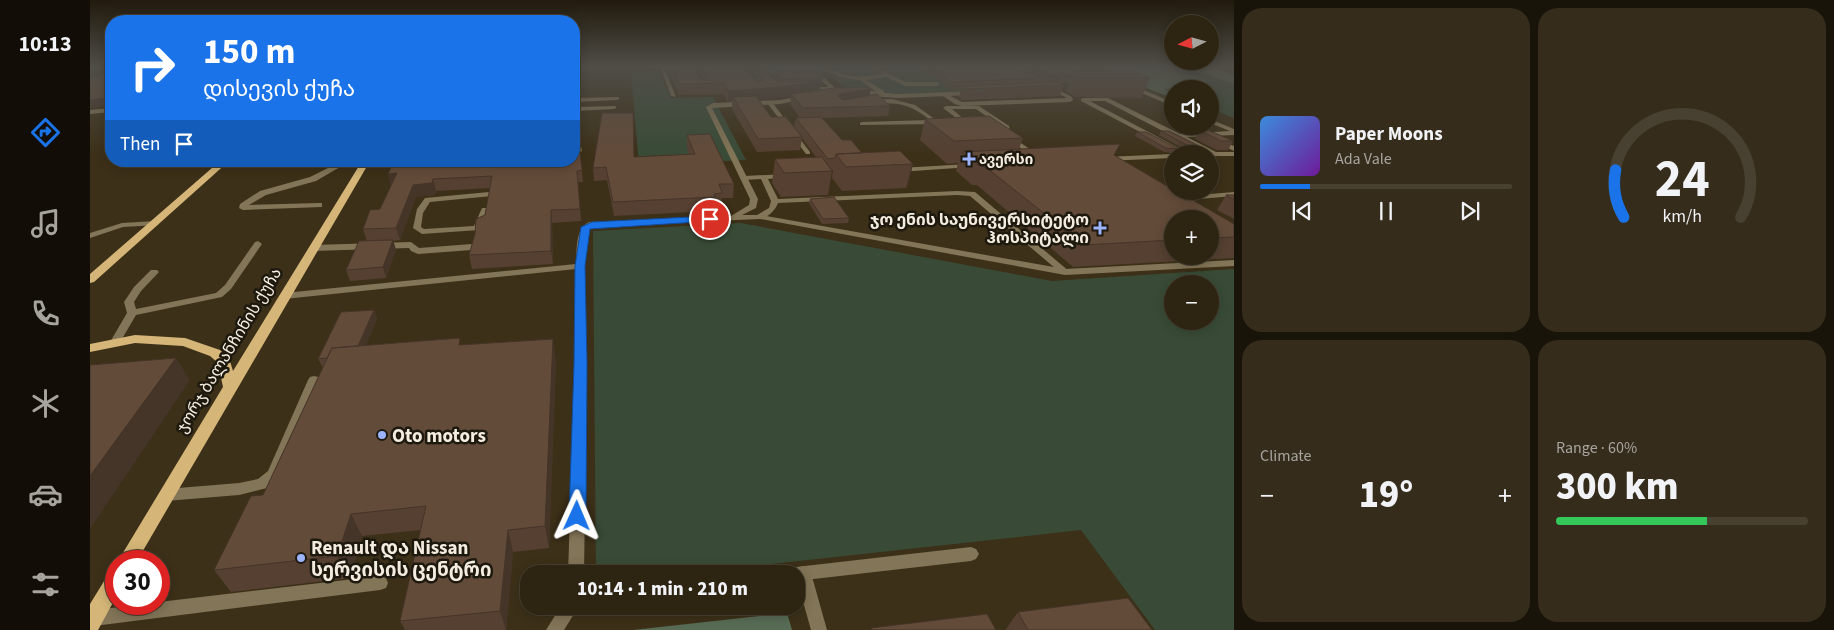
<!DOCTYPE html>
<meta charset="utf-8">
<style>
body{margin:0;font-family:"Source Sans 3","Noto Sans Georgian",sans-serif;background:#352c1b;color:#f1f3f6;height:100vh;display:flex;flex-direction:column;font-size:19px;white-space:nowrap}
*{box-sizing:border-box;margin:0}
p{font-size:16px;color:#a7a49f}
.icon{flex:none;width:28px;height:28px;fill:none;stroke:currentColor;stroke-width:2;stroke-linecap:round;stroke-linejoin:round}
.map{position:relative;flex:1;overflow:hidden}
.details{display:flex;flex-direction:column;gap:8px;padding:8px;background:#19140a;width:600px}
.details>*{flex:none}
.guide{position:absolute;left:15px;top:15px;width:475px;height:152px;border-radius:20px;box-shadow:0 2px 12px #0003,0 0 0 1px #484132;background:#1a73e8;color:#fff;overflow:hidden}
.needle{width:32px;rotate:264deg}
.buttons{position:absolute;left:1074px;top:15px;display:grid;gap:10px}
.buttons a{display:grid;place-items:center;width:55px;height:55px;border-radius:50%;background:#2d2412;box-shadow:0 2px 12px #0003,0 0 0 1px #484132;font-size:25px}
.speed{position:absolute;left:15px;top:550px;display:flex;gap:10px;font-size:25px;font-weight:700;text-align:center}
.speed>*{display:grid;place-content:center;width:65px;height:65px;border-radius:50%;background:#2d2412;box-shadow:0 2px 12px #0003,0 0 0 1px #484132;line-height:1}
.speed .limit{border:8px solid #d22;background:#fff;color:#111}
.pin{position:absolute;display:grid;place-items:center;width:42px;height:42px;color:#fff;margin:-21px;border:2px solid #fff;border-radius:50%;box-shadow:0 1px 5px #0007}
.me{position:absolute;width:55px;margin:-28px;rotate:1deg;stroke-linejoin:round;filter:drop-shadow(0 0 4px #0008)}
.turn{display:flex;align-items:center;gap:18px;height:105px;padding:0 15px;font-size:22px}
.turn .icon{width:65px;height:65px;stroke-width:2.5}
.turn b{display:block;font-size:35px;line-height:42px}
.then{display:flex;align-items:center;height:48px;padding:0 15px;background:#0003;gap:10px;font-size:19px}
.big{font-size:38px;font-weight:800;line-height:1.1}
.details .card{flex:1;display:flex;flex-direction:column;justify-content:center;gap:8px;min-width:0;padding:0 18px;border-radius:20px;background:#352c1b}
.details .dial{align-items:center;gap:0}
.dial svg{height:130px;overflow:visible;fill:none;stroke:#484132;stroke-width:7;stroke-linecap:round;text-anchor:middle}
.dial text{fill:#f1f3f6;stroke:none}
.song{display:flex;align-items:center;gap:15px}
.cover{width:60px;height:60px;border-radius:8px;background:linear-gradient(135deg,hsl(210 70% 55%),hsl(280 70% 35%))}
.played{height:5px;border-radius:2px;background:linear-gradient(90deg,#1a73e8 20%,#484132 20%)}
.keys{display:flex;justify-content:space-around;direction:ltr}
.heat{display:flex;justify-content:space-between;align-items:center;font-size:28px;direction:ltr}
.charge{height:8px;border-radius:4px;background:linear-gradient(90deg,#34c759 60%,#484132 0)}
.details .tiles{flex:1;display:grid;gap:8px;grid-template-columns:repeat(2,1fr)}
.trip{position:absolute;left:430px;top:565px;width:285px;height:50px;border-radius:20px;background:#2d2412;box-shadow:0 2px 12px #0003,0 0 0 1px #484132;font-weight:800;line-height:50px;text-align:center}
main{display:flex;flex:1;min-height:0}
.menu{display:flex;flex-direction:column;width:90px;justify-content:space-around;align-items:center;background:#120e07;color:#a7a49f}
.menu .icon{width:35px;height:35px}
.menu .on{color:#1a73e8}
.menu b{font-size:22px;color:#f1f3f6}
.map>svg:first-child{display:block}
.green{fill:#394b37;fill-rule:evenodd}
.forest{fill:#586c55}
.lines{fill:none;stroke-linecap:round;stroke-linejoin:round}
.service{fill:#837557;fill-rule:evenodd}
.minor{fill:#837557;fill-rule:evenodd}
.primary{fill:#d5b678;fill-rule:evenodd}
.wall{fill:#554031;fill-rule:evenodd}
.shaded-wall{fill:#453428}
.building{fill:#634b39;stroke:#453428}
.route{fill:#1a73e8;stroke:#114b97}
.poi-dot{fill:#9cb4fd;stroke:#1e190f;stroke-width:2}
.labels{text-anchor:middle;stroke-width:5;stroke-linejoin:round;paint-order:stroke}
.far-poi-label{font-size:14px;font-weight:bold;fill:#f4eddf;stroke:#1e190f;text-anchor:start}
.poi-label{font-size:16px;font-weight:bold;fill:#f4eddf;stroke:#1e190f;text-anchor:end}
.street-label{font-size:16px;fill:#f4eddf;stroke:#1e190f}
.near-poi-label{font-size:19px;font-weight:bold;fill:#f4eddf;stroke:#1e190f;text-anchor:start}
</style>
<main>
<nav class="menu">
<b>10:13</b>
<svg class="icon on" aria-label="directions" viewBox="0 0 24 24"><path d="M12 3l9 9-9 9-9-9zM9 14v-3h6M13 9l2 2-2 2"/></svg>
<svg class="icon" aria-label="music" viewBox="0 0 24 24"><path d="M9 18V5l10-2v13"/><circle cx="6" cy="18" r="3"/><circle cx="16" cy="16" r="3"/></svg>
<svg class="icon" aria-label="phone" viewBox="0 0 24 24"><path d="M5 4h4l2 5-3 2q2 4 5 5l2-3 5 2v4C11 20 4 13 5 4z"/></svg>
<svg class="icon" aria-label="climate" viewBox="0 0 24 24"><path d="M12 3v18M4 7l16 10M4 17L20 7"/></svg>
<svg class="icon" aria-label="car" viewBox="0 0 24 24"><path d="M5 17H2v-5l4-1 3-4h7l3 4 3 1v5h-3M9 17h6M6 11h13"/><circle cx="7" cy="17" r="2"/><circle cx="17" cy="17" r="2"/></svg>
<svg class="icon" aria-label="filters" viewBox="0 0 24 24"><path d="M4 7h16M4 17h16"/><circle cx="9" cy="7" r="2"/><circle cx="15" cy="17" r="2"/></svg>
</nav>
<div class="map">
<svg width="1144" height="630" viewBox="0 0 1144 630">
<rect width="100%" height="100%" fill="#3c3018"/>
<path class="green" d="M 673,67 L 844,67 L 873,91 L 801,94 L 792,90 L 760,92 L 737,72 L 680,74 Z
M 1083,67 L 1098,67 L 1144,84 L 1144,118 L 1120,108 L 1120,89 L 1082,89 L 1082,93 L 1073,89 L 1089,88 L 1118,81 L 1083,70 Z
M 568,71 L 581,98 L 623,97 L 656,160 L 549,165 L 541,72 Z
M 651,223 L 962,281 L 1144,269 L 1144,630 L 1065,630 L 991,530 L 591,574 L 506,574 L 503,231 ZM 1082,284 L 1120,284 L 1120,321 L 1082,321 Z"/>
<path class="forest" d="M 1004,67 L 1083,67 L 1084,70 L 1119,81 L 1089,88 L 1074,89 L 1082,93 L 1082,98 Z
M 1098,67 L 1121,67 L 1144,75 L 1144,84 Z
M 697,613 L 702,630 L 543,630 Z"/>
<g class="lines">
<path class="service" d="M 570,67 L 574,67 L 586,97 L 581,96 Z
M 728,67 C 738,67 746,73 756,75 C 768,78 780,76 793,74 L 780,67 L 785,67 L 816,82 L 847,82 L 850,84 L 847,86 L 815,86 L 797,77 L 776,80 L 794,91 L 795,94 L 792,96 L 770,80 L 751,77 Z
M 722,73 L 729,73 L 744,87 L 744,89 L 715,90 L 717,87 L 738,87 L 726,75 L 720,75 Z
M 1040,86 L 1044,86 L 1082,102 L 1082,106 L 1040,88 Z
M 963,87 L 982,97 L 983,100 L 980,102 L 872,106 L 865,104 L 850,94 L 855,93 L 872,102 L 977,98 L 961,90 Z
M 529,97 L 529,99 L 527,100 L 484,102 L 484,98 Z
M 993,98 L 1018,98 L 1090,134 L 1140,131 L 1120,123 L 1120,119 L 1122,120 L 1144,129 L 1144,135 L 1097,137 L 1126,152 L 1144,152 L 1144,156 L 1120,156 L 1120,154 L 1117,154 L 1015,101 L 1000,101 L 1100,154 L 1092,154 L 991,101 L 991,99 Z
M 802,99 L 825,105 L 849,122 L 846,124 L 770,125 L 770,123 L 772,122 L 840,120 C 820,104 808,102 783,104 L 780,102 L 783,100 Z
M 678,102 L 682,102 L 720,152 L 720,154 L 716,154 L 678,104 Z
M 526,106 L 526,108 L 524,109 L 484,111 L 484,107 Z
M 889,106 L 919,126 L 921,136 L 948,155 L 948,157 L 944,157 L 917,139 L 912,137 L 912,135 L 915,134 L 914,128 L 886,109 L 862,109 L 875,120 L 872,126 L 870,127 L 867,125 L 869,120 L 853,108 L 856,106 Z
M 21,108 L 21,112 L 0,114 L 0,110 Z
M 486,134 L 489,136 L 492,151 L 484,155 L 484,151 L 486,150 L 484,135 Z
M 1128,139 L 1144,146 L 1144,151 L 1126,142 L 1126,140 Z
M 1082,154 L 1082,158 L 1016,161 L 1013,159 L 1016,157 Z
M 160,161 L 192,161 L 187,165 L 161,166 L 158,164 Z
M 271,161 L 277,162 L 278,164 L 315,162 L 318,164 L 315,166 L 273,168 L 270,165 L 250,167 L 226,181 L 176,195 L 159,205 L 229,203 L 232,203 L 232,207 L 153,210 L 149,208 L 150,204 L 170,191 L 220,177 L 246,164 Z
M 879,164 L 882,166 L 881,167 L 809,172 L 806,170 L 809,168 Z
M 697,174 L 699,175 L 699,177 L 678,179 L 688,199 L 867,191 L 885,192 L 980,272 L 978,274 L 972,274 L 880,196 L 867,195 L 688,203 C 685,211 676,220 667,219 L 667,215 L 679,208 L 681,201 L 671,179 L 654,180 L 650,178 L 654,176 Z
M 399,192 L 402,192 L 402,196 L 340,202 L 333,213 L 331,227 L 334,229 L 384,226 L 392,208 L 398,208 L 399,210 L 393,226 L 389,230 L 332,234 L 323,228 L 327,209 L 335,198 Z
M 65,221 L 69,223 L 68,225 L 33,227 L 0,238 L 0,233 L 32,223 Z
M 168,241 L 172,244 L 141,289 L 132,297 L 46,315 L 29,344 L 21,344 L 20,342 L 37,313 L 34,302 L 44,287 L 61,270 L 67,270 L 69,272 L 51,291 L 44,302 L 46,309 L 126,293 L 135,285 L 165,242 Z
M 321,242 L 329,248 L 382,244 L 386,247 L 382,250 L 328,254 L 321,251 L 319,248 L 223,251 L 219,248 L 223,245 Z
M 224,376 L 228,377 L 230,380 L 190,474 L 177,488 L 149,495 L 76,501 L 71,499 L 69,495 L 71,491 L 76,489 L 149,483 L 168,479 L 178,471 L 218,380 L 220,377 Z
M 713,566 L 718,568 L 721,573 L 737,630 L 721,630 L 705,573 L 708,568 Z
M 290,576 L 296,578 L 298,583 L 296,588 L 290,590 L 4,626 L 0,625 L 0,611 L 4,610 L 55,604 L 69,604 L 69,602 Z"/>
<path class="minor" d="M 783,91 L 807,94 L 882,91 L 885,93 L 882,95 L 807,98 L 767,95 L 764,93 L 767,91 Z
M 713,96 L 716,98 L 715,99 L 690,104 L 622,108 L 668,199 L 666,208 L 652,215 L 670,215 L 975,269 L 1144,260 L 1144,266 L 975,275 L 670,219 L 504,226 L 499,228 L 497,233 L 494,266 L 497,364 L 494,574 L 478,574 L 485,364 L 486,269 L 194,299 L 189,296 L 194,293 L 486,264 C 487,249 485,229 499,222 L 641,216 L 659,205 L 660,199 L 616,107 L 623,103 L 690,100 Z
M 1144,192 L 1144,196 L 1097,200 L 1091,204 L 1085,201 L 1096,196 Z
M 881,547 L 886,549 L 889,554 L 886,559 L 881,561 L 706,581 L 706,574 L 698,574 L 701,569 L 706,567 Z
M 471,606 L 489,606 L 474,630 L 456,630 Z"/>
<path class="primary" d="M 130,161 L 139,161 L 4,282 L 0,283 L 0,274 Z
M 272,161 L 280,161 L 47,561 L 28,561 L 133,387 L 128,363 L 120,356 L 93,346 L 45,343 L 0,352 L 0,344 L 45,335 L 95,338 L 130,350 L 139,358 L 143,371 Z
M 26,570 L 26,597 L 8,630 L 0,630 L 0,604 L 19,573 Z"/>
</g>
<path class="wall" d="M 577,67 L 604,67 L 610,79 L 613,80 L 607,67 L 649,67 L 652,70 L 665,80 L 666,69 L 684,79 L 685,72 L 733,78 L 732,85 L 730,85 L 729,90 L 780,95 L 800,106 L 798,116 L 732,118 L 752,140 L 772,153 L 823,164 L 817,188 L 752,191 L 742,178 L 743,170 L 741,170 L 742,171 L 738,195 L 691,197 L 682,183 L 685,159 L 726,157 L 712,138 L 710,150 L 667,152 L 642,109 L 642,101 L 638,102 L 633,94 L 589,95 ZM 701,96 L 700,104 L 710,118 L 706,118 L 704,127 L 681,117 L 669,100 Z
M 827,67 L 1020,67 L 1022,71 L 1060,78 L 1051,98 L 985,97 L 976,91 L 979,83 L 970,83 L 974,85 L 970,96 L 873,100 L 869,97 L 871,90 L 859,90 L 851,82 Z
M 835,119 L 933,138 L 929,149 L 1025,156 L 1144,224 L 1144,258 L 983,267 L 887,185 L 882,185 L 866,171 L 868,163 L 857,164 L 830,140 ZM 1082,219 L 1120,219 L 1120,256 L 1082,256 Z
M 1109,130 L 1143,141 L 1138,150 L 1126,150 L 1105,139 Z
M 1071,131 L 1113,148 L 1110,153 L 1101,153 L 1069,135 Z
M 1047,132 L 1089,149 L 1087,154 L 1074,152 L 1045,136 Z
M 597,135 L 644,184 L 643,198 L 632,198 L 631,207 L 624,208 L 624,211 L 524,216 L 517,180 L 504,181 L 503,168 L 545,157 L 599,155 L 597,147 Z
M 489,143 L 493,182 L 488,182 L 491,221 L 462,223 L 463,264 L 382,269 L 379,255 L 395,215 L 400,188 L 346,191 L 345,195 L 326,197 L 310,240 L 303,241 L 306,250 L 296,278 L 260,281 L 256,270 L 277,241 L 273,229 L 290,209 L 301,186 L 298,174 L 484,161 Z
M 1136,195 L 1144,195 L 1144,219 L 1127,210 Z
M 720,199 L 759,218 L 758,223 L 732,224 L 719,203 Z
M 284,310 L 287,319 L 276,345 L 372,345 L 466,360 L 459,548 L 423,552 L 416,630 L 315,630 L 310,621 L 331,530 L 272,536 L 260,578 L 141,592 L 124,570 L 173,495 L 233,368 L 228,359 Z
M 928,612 L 1062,630 L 916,630 L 916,629 Z"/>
<path class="shaded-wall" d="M 970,75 L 967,83 L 964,86 L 967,78 Z
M 731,81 L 729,92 L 701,94 L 701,96 L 690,98 L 645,101 L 643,97 L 642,101 L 638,102 L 638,91 Z
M 781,89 L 779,99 L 748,104 L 748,96 L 749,94 Z
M 21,97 L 21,105 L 0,108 L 0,100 Z
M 486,122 L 487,133 L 484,134 L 484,124 Z
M 822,164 L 823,164 L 817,188 L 816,188 Z
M 307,173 L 301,186 L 298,174 Z
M 343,179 L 346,191 L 345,195 L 326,197 L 310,240 L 306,228 L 323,185 Z
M 461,210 L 462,223 L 463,264 L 461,251 Z
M 303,240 L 306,250 L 296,278 L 293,267 Z
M 284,310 L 287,319 L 268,366 L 264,356 Z
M 463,339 L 466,360 L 459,548 L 455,526 Z
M 86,358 L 100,380 L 0,529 L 0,476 Z
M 261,514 L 272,536 L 260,578 L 247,556 Z
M 418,530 L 423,552 L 416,630 L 410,611 Z"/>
<path class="building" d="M 582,67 L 604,67 L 610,79 L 617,81 L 618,79 L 612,67 L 649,67 L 652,70 L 657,70 L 667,82 L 674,80 L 666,69 L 675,69 L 687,82 L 731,81 L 691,87 L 638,91 L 634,83 L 590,84 Z
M 841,67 L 932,67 L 953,78 L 861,82 L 853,74 Z
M 946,67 L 1023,67 L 1016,71 L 984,71 L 983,74 L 970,75 L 967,78 Z
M 1039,70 L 1060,78 L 992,78 L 983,73 L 984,71 Z
M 725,71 L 733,78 L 691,79 L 685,72 Z
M 19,73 L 21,73 L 21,97 L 0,100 L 0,78 Z
M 967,82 L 974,85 L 876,89 L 872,86 Z
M 779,87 L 781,89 L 749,94 L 748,96 L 753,100 L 787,94 L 800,106 L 713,108 L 701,94 L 744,88 Z
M 666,96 L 681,117 L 696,117 L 712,137 L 668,139 L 643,97 Z
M 512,113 L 543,113 L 544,157 L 605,154 L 597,135 L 620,134 L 644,184 L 629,184 L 632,193 L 624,194 L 625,197 L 523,202 L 516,167 L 503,168 Z
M 899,116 L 933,138 L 864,141 L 835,119 Z
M 731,117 L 752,140 L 761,140 L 772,153 L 746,154 L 745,158 L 738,159 L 706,118 Z
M 484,118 L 486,118 L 486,122 L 484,124 Z
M 1109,130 L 1118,130 L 1143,141 L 1131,141 Z
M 1071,131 L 1079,131 L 1113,148 L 1104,149 Z
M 1047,132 L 1056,132 L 1089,149 L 1076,148 Z
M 489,143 L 492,170 L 487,171 L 490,209 L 461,210 L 461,251 L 379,255 L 385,234 L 386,219 L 395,215 L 402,176 L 343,179 L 342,183 L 323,185 L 306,228 L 273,229 L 280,210 L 290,209 L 307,173 L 298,174 L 304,161 L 484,161 L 484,145 Z
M 1030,144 L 1024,155 L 1082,189 L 1082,191 L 1087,191 L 1144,224 L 1144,237 L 1120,238 L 1120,219 L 1082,219 L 1082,240 L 994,245 L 893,165 L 888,165 L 872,152 Z
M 810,151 L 823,164 L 756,167 L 746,154 Z
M 732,157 L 742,171 L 694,173 L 685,159 Z
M 1136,195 L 1144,195 L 1144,200 Z
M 744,197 L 759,218 L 733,219 L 720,199 Z
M 303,240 L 293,267 L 256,270 L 269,241 Z
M 284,310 L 268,346 L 242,348 L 237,358 L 228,359 L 251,312 Z
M 370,338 L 369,345 L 463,339 L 455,526 L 418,530 L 410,611 L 310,621 L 336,506 L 261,514 L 247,556 L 124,570 L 161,496 L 173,495 L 242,348 Z
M 86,358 L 0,476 L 0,365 Z
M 1038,598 L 1062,630 L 938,630 L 928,612 Z
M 897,614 L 906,630 L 782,630 L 781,628 Z"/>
<linearGradient id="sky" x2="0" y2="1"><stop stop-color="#211a0d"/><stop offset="0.43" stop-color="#504e48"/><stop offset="1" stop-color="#504e48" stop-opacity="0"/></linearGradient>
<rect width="1144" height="155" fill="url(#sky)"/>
<path class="route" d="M 620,216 L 623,217 L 623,221 L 500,229 L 495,266 L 497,364 L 496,516 L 493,521 L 487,523 L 482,521 L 479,516 L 484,364 L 485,266 L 491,227 L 502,222 Z"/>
<g class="poi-dot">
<path d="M876.5 151.5h5v5h5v5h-5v5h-5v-5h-5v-5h5z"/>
<path d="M1007.5 220.5h5v5h5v5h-5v5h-5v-5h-5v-5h5z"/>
<circle cx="292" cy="435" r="5"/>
<circle cx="211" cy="558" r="5"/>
</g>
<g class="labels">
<g class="far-poi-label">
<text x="889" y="164">ავერსი</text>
</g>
<g class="poi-label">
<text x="999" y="225">ჯო ენის საუნივერსიტეტო<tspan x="999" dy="18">ჰოსპიტალი</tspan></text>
</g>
<g class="street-label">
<text transform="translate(138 350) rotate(-59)" y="6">ჯორჯ ბალანჩინის ქუჩა</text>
</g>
<g class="near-poi-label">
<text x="302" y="442">Oto motors</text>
<text x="221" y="554">Renault და Nissan<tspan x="221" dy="22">სერვისის ცენტრი</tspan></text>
</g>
</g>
</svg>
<div class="buttons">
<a><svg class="needle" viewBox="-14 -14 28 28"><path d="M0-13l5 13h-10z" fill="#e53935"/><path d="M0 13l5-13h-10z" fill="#a7a49f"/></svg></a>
<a><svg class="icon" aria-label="sound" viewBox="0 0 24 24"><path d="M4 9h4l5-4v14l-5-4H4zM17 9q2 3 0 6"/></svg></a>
<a><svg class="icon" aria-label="layers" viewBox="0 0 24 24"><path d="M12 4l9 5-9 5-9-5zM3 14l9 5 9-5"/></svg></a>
<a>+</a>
<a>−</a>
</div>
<div class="speed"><div class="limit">30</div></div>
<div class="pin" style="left:620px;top:219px;background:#d93025"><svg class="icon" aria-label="arrive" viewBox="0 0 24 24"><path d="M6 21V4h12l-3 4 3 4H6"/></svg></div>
<svg class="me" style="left:487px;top:516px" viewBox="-20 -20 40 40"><path d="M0-17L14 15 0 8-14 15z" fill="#1a73e8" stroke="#fff" stroke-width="4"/></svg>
<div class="trip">10:14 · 1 min · 210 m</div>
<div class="guide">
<div class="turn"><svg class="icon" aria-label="right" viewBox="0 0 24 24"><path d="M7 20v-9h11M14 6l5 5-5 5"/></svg><div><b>150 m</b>დისევის ქუჩა</div></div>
<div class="then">Then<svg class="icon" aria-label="arrive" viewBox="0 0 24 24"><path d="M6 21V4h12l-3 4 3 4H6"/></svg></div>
</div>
</div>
<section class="details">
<div class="tiles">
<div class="card">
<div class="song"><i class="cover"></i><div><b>Paper Moons</b><p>Ada Vale</p></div></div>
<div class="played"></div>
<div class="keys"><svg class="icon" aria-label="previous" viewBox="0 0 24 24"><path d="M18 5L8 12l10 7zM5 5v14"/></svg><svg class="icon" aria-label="pause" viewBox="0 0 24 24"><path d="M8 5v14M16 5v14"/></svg><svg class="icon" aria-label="next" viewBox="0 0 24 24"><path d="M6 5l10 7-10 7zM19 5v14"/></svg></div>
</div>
<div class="card dial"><svg viewBox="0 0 100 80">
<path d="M14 69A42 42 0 1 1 86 69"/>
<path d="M14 69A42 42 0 0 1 9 40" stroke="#1a73e8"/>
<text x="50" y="56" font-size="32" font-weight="700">24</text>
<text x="50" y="72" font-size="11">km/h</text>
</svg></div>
<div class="card"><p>Climate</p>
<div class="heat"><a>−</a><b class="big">19°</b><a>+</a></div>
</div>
<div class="card"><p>Range · 60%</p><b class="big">300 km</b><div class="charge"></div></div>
</div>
</section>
</main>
